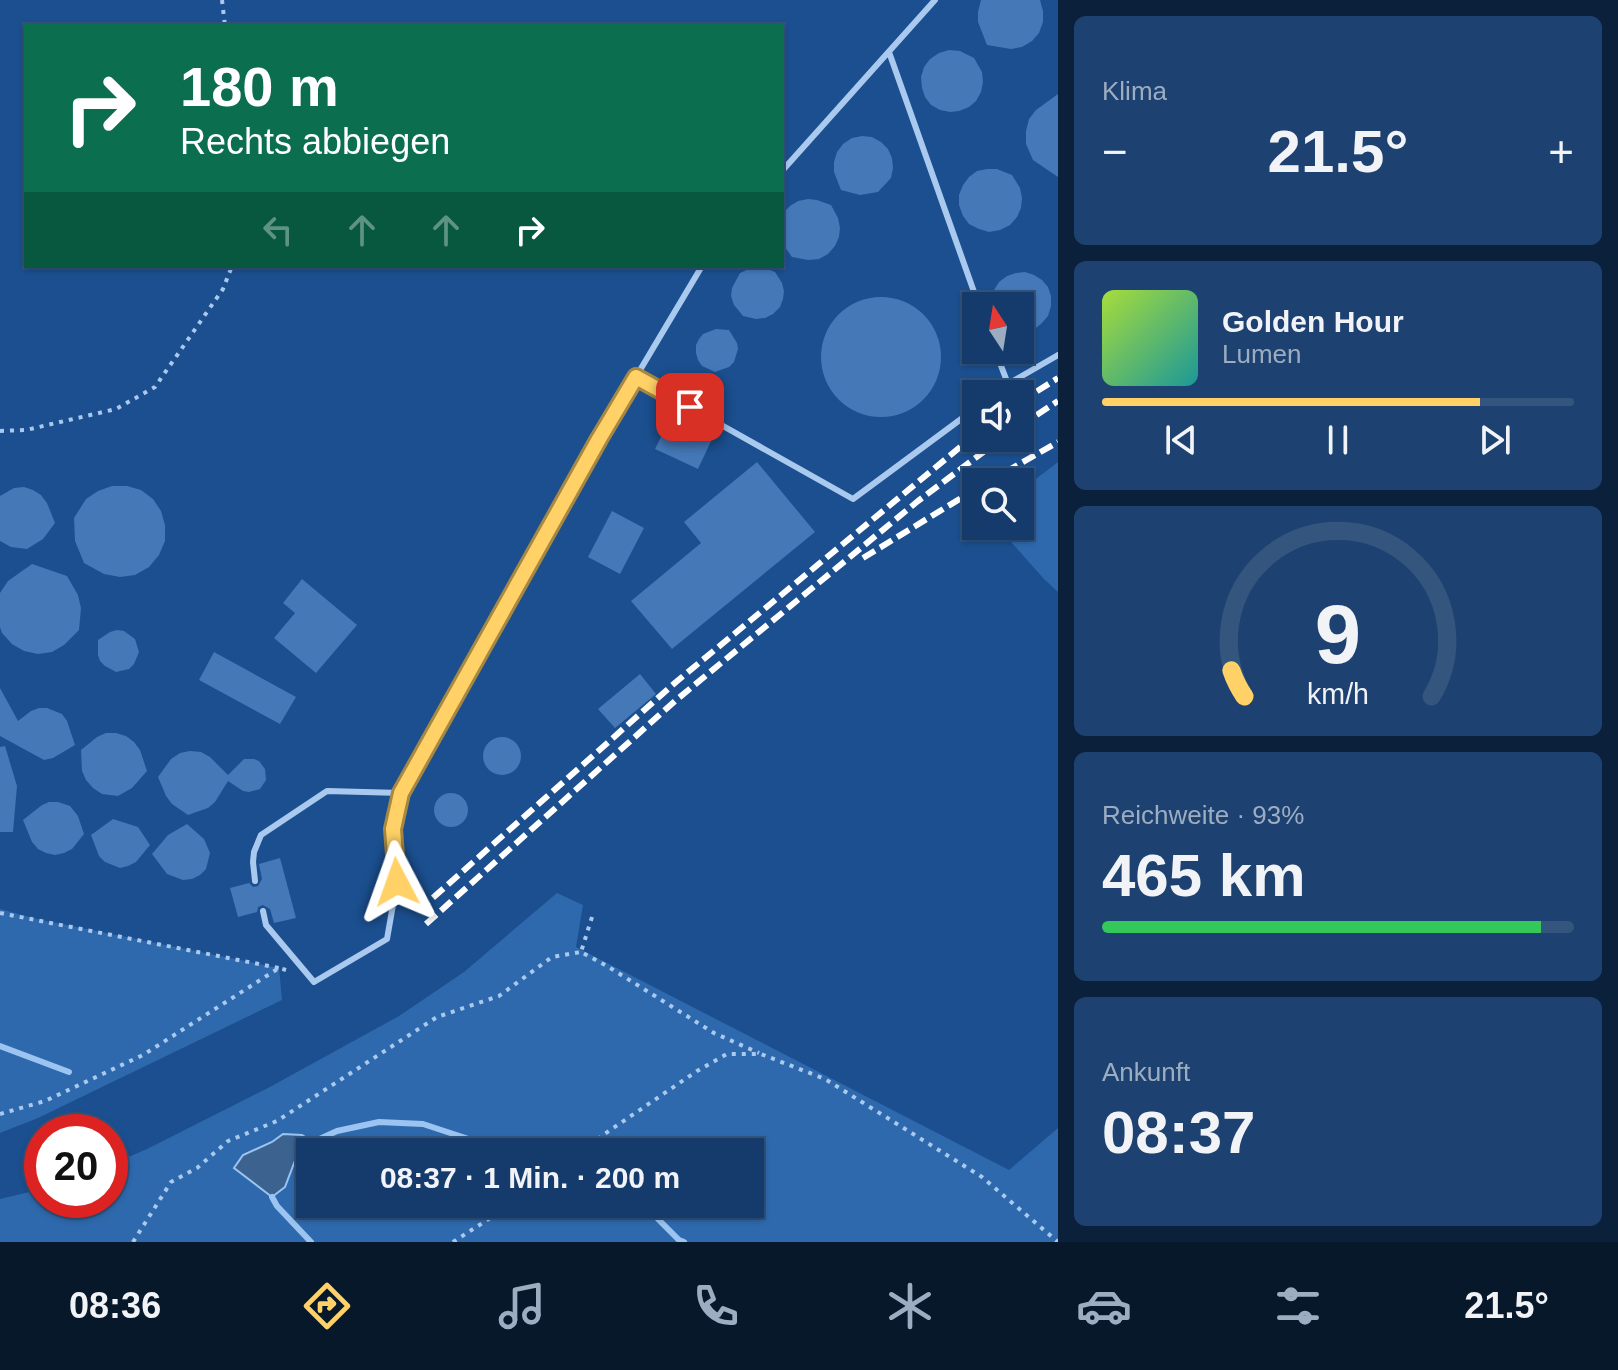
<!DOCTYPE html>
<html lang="de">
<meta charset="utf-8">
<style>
body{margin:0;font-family:Arial,sans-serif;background:#1d4271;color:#f1f3f6;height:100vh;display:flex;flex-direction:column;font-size:30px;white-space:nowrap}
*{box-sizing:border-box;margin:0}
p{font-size:26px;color:#9dadc1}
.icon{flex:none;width:44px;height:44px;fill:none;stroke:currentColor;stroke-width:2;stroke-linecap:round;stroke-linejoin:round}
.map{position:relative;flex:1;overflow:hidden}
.drawer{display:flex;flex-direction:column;gap:16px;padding:16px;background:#0b203b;width:560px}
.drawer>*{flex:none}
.banner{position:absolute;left:24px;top:24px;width:760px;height:244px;border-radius:0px;box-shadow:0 2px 6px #0004,0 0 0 2px #33557e;background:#0b6e4f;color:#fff;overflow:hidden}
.needle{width:52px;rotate:348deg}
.controls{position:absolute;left:962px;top:292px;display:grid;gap:16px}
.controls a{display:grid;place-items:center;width:72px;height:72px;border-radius:0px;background:#143b6b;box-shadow:0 2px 6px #0004,0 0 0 2px #33557e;font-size:40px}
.speed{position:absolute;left:24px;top:1114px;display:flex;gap:16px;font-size:40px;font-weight:700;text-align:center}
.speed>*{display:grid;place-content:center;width:104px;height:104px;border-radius:50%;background:#143b6b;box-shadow:0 2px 6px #0004,0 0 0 2px #33557e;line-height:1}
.speed .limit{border:12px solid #d22;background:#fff;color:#111}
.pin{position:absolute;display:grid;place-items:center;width:68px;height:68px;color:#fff;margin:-34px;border-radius:16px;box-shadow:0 4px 12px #0006}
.me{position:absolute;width:88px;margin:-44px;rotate:356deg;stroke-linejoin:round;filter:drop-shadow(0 0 6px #0008)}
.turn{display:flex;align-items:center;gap:28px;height:168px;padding:0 24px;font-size:36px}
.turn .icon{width:104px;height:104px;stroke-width:2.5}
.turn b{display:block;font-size:56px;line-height:68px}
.lanes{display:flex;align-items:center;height:76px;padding:0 24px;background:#0003;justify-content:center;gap:40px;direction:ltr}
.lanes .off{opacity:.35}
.big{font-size:60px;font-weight:700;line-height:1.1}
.drawer .card{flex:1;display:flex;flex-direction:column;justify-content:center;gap:12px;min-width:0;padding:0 28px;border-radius:12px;background:#1d4271}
.drawer .dial{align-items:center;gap:0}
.dial svg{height:208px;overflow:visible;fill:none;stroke:#33557e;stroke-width:7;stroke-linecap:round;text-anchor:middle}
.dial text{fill:#f1f3f6;stroke:none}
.song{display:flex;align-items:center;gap:24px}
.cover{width:96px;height:96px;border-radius:12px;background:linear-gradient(135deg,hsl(80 70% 55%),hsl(180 70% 35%))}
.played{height:8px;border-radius:4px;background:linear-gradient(90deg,#ffd166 80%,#33557e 80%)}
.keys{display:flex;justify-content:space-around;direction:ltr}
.heat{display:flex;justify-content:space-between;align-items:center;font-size:44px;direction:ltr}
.charge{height:12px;border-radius:6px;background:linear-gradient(90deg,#34c759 93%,#33557e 0)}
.trip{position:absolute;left:296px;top:1138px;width:468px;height:80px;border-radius:0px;background:#143b6b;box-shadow:0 2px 6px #0004,0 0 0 2px #33557e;font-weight:700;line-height:80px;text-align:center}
.tab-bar{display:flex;height:128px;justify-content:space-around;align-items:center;background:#08182b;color:#9dadc1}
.tab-bar .icon{width:56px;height:56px}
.tab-bar .current{color:#ffd166}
.tab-bar b{font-size:36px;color:#f1f3f6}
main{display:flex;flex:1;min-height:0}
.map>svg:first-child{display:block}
.green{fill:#2e69ad;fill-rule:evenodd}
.water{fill:#3c6290;stroke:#9cc4f0;stroke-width:2}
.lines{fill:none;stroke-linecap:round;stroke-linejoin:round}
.stream{stroke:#9cc4f0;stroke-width:6}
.building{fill:#4478b7}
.path{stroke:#a9c9ee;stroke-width:4;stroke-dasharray:4 6;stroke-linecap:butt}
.lane{stroke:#a9c9ee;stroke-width:6}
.rail{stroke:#fff;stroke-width:6;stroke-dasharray:14 6;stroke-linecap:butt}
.route-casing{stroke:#a68842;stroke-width:20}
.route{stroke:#ffd166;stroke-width:14}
</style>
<main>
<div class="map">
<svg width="1058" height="1242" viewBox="0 0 1058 1242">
<rect width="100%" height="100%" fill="#1b4f8f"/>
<path class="green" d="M 1058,462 L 1058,592 L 1044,579 L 997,526 L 1020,526 L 1020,491 Z
M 557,893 L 583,905 L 576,947 L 1009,1170 L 1058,1128 L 1058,1242 L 0,1242 L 0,1199 L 42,1189 L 42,1200 L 110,1200 L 110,1165 L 147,1149 L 268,1088 L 399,1016 L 464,972 ZM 310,1152 L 750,1152 L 750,1204 L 310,1204 Z
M 0,909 L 37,919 L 279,968 L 282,1000 L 38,1118 L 0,1133 Z"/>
<path class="water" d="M 283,1134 L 302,1135 L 313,1142 L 311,1150 L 296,1158 L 285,1187 L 272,1197 L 234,1168 L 243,1155 L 272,1142 Z"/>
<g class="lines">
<path class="stream" d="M 0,1046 L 69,1072
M 313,1142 L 337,1131 L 379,1122 L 423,1124 L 508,1152
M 272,1197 L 277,1206 L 311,1242
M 635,1204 L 656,1217 L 679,1240 L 684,1242"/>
</g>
<path class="building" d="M 981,0 L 1040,0 L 1043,11 L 1043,22 L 1039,33 L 1032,41 L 1022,47 L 1011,49 L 987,45 L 978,22 L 978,12 Z
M 949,50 L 960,51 L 974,58 L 982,72 L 983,82 L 981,92 L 976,101 L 969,107 L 959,111 L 950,112 L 940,110 L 931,105 L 925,97 L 922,88 L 921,77 L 924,67 L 930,59 L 939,53 Z
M 1058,94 L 1058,177 L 1033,160 L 1026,144 L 1026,131 L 1029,119 L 1036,110 Z
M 862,136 L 872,137 L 881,142 L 888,149 L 892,158 L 893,168 L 891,178 L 878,192 L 860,195 L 841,190 L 834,172 L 834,162 L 837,152 L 843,144 L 852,138 Z
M 987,169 L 997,169 L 1012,175 L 1020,188 L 1022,198 L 1021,208 L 1017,217 L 1010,225 L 1000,230 L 989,232 L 979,229 L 969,224 L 963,216 L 959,205 L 959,195 L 963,185 L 969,177 L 977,171 Z
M 808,199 L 817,200 L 831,205 L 838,218 L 840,228 L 839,237 L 835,246 L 828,254 L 819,259 L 808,260 L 792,257 L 782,243 L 783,213 L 790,206 L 798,201 Z
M 755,266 L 763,267 L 775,272 L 782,283 L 784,291 L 783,299 L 780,307 L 773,314 L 765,318 L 756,319 L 743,316 L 734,305 L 731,296 L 732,288 L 740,273 Z
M 1025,272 L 1034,275 L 1042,280 L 1048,287 L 1051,296 L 1051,306 L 1048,316 L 1041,324 L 1033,330 L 1020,332 L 1020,306 L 990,306 L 994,290 L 999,282 L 1007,276 L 1016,273 Z
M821 357a60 60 0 1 1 120 0a60 60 0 1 1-120 0Z
M 716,329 L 729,330 L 737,343 L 738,349 L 734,362 L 729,367 L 715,372 L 702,366 L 698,360 L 696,353 L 696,345 L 699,339 L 703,334 Z
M 670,419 L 712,439 L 698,469 L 655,449 Z
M 757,462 L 815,532 L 672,649 L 631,601 L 701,543 L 684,522 Z
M 112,486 L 127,486 L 141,490 L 153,499 L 161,511 L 165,525 L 165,541 L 159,555 L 149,567 L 135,575 L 120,577 L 104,574 L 84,563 L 75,541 L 74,518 L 86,499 L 98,491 Z
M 24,487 L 33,490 L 41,495 L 47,503 L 55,523 L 43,539 L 27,549 L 11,547 L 0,541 L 0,496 L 14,488 Z
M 612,511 L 644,528 L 620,574 L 588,557 Z
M 32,564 L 67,576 L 78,595 L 81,608 L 79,630 L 64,645 L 52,652 L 38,654 L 24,651 L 12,644 L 2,633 L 0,627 L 0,593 L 8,581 Z
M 302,579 L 357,625 L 316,673 L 274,638 L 295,613 L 283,603 Z
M 117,630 L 124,631 L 135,639 L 139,652 L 134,664 L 129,669 L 116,672 L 105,666 L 100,661 L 98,655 L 98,640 L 110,632 Z
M 214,652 L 296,697 L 280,724 L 199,680 Z
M 640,674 L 656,694 L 615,728 L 598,709 Z
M 0,688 L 18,721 L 31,711 L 39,708 L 47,708 L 62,714 L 67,721 L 75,745 L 53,758 L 44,760 L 0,736 Z
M 106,733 L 116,733 L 126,736 L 134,742 L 140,750 L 147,771 L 132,788 L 118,796 L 102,794 L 93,788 L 86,780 L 82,771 L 81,750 L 97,737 Z
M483 756a19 19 0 1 1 38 0a19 19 0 1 1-38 0Z
M 5,746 L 17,786 L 13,832 L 0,832 L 0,747 Z
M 190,751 L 201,752 L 210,757 L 228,775 L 244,759 L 254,759 L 259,761 L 265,769 L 266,780 L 260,789 L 249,792 L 243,791 L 228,781 L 215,802 L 208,808 L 188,815 L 172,804 L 166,796 L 158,777 L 171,759 L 180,753 Z
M434 810a17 17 0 1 1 34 0a17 17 0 1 1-34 0Z
M 49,802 L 58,802 L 70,806 L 78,816 L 84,834 L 72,849 L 64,853 L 55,855 L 46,853 L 38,849 L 32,842 L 23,820 L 42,805 Z
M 113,819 L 138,827 L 150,845 L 136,862 L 128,866 L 120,868 L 105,862 L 99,856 L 91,835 Z
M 187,824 L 204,839 L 210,853 L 206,869 L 200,875 L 192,879 L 183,880 L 167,874 L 152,854 L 168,835 Z
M 280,858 L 296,918 L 274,923 L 270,909 L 263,905 L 258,907 L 257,912 L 238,917 L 230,888 L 249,883 L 253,887 L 258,886 L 262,879 L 259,864 Z"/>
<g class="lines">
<path class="path" d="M 222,0 L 225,26
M 0,431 L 26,430 L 116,409 L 155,387 L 223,289 L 232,266
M 0,913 L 279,968
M 592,917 L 581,952 L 607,966 L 714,1033 L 759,1053
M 0,1114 L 45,1101 L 143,1055 L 279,968 L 286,970
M 582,1152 L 603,1135 L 697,1071 L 727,1054 L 761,1054 L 825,1079 L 982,1177 L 1058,1242
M 133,1242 L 171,1182 L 197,1168 L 228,1141 L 277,1121 L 437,1017 L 499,996 L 552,957 L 581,952
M 453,1242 L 512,1204"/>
<path class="lane" d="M 889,52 L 979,306
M 782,171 L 935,0
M 995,350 L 1008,384
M 636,377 L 853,499 L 976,408
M 995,394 L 1008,384 L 1058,355
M 255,881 L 253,862 L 254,852 L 261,835 L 327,791 L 401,793
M 263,911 L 266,925 L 314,982 L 387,939 L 397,882 L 393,829 L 401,793 L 599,439 L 702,266"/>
<path class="rail" d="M 1020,402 L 1058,378
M 1020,426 L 1058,401
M 988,482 L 1058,442
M 863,558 L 976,489
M 418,911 L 676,682 L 976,434
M 426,924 L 675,701 L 918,501 L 1002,438"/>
</g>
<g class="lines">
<defs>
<path id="route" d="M 397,882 L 393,829 L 401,793 L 599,439 L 636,377 L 690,407"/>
</defs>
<use href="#route" class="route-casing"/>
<use href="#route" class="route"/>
</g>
</svg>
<div class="controls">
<a><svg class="needle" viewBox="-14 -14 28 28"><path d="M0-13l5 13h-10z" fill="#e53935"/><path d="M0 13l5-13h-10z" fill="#9dadc1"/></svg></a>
<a><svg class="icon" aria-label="sound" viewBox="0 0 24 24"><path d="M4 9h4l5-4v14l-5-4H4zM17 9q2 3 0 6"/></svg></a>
<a><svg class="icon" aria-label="search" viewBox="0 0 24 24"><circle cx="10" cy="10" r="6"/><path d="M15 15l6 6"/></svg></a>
</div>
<div class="speed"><div class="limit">20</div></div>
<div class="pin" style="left:690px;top:407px;background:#d93025"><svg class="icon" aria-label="arrive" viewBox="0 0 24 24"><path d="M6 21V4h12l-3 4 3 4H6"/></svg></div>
<svg class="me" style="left:397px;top:882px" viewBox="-20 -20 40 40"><path d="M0-17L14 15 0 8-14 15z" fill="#ffd166" stroke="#fff" stroke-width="4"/></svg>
<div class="trip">08:37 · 1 Min. · 200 m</div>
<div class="banner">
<div class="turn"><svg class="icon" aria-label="right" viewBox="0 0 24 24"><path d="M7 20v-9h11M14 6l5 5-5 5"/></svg><div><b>180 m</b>Rechts abbiegen</div></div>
<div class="lanes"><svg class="icon off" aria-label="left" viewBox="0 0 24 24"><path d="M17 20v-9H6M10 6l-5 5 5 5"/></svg><svg class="icon off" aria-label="ahead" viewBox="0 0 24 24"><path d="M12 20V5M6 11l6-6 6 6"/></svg><svg class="icon off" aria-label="ahead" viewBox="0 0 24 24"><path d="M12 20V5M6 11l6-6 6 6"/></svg><svg class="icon" aria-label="right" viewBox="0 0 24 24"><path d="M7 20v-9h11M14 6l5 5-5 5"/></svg></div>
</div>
</div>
<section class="drawer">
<div class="card"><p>Klima</p>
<div class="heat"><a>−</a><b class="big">21.5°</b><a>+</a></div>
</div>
<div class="card">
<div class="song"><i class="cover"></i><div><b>Golden Hour</b><p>Lumen</p></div></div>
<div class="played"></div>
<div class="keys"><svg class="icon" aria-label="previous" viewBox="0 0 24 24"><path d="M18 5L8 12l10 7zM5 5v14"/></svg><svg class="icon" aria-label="pause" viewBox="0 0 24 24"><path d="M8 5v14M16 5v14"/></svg><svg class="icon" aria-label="next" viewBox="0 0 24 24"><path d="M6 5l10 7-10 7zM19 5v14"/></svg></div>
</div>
<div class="card dial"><svg viewBox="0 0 100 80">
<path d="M14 69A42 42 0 1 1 86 69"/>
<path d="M14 69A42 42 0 0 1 9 59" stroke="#ffd166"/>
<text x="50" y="56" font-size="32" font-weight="700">9</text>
<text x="50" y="72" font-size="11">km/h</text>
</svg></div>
<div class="card"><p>Reichweite · 93%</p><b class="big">465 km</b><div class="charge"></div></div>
<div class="card"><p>Ankunft</p><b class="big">08:37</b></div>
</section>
</main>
<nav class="tab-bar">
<b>08:36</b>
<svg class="icon current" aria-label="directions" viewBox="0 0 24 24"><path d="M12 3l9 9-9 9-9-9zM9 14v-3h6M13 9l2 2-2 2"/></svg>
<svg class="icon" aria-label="music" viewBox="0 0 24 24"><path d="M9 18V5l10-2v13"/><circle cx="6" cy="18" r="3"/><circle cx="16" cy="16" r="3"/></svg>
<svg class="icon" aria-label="phone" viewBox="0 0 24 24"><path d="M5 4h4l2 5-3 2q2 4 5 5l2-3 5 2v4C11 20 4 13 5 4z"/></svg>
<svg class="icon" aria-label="climate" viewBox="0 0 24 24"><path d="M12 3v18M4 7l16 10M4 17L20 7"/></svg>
<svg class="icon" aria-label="car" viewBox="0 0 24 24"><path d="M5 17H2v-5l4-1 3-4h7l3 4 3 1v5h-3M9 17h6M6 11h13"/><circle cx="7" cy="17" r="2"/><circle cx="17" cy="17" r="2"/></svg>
<svg class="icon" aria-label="filters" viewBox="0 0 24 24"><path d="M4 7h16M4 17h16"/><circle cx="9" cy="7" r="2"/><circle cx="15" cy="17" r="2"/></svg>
<b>21.5°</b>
</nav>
